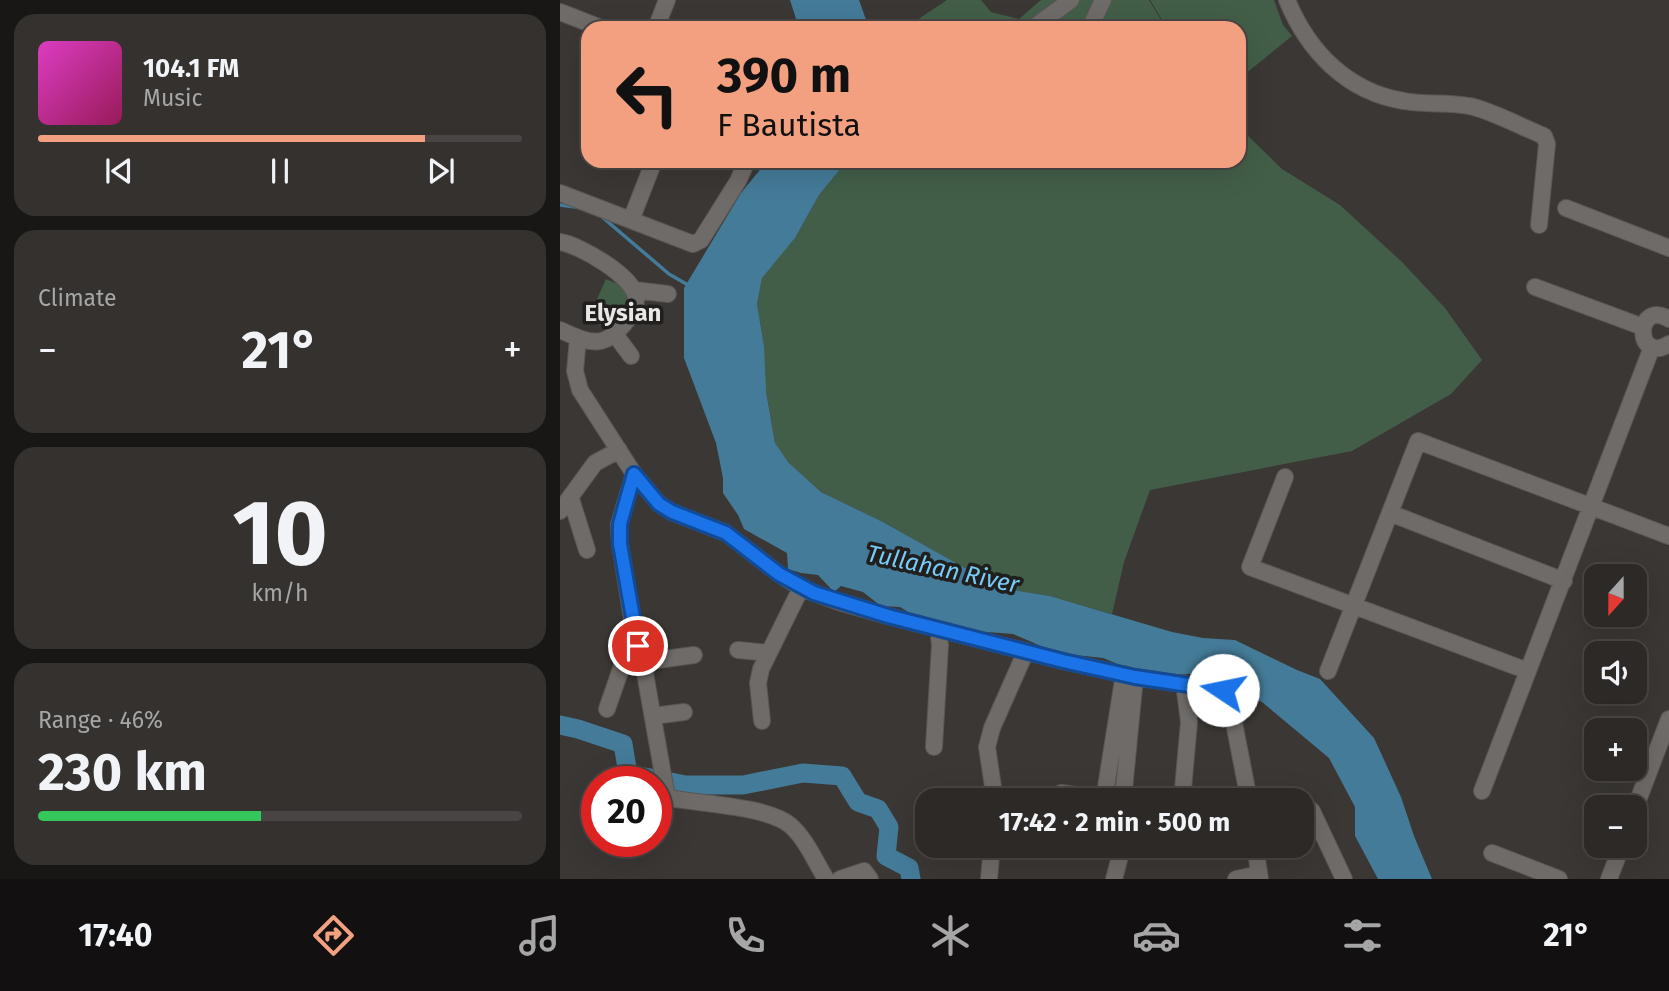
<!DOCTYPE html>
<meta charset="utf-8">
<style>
body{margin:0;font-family:"Fira Sans",sans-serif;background:#34312f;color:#f1f3f6;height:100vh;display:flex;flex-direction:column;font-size:26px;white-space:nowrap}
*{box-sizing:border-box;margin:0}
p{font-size:23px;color:#a6a6a7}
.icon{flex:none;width:38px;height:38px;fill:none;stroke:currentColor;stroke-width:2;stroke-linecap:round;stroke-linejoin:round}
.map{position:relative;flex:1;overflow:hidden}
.sheet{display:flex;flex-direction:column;gap:14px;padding:14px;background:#181715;width:560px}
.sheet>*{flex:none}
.top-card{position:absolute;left:21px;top:21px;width:665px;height:147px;border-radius:21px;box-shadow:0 7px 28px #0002,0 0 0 2px #484544;background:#f2a07f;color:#111;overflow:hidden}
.needle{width:46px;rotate:201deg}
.tools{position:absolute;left:1024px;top:564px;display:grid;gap:14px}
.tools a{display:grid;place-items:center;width:63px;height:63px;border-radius:14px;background:#2c2927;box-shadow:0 7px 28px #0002,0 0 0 2px #484544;font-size:35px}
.speed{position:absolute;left:21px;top:766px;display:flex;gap:14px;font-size:35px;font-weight:700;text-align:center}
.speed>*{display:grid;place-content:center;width:91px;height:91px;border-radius:50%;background:#2c2927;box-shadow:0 7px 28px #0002,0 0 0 2px #484544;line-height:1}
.speed .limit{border:10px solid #d22;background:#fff;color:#111}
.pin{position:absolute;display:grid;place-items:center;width:60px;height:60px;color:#fff;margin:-30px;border:4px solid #fff;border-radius:50%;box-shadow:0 2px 7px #0007}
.me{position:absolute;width:77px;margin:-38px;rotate:281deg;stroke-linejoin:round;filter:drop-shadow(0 0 5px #0008)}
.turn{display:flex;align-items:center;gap:24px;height:147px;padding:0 21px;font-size:32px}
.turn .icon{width:91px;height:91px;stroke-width:2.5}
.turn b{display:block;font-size:49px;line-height:60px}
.big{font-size:52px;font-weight:700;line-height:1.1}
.sheet .tile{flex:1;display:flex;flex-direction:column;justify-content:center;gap:10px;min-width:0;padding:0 24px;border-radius:21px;background:#34312f}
.sheet .dial{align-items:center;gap:0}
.dial b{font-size:91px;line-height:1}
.song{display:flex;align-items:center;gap:21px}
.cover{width:84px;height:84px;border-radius:10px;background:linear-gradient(135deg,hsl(310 70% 55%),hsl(330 70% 35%))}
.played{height:7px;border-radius:4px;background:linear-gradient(90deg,#f2a07f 80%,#484544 80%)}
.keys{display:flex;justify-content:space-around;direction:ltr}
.heat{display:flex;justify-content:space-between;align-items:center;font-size:38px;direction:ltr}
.charge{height:10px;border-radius:5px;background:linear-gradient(90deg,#34c759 46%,#484544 0)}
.trip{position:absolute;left:355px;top:788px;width:399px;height:70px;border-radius:21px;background:#2c2927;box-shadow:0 7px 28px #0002,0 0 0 2px #484544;font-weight:700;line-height:70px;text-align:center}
.dock{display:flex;height:112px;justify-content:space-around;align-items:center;background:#121010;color:#a6a6a7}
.dock .icon{width:49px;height:49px}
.dock .current{color:#f2a07f}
.dock b{font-size:32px;color:#f1f3f6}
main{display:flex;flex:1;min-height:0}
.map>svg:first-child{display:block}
.green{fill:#425e48}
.water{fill:#447b98}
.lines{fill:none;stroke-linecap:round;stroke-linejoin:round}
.stream{stroke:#447b98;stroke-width:3.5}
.river{stroke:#447b98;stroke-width:19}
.minor-casing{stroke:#595654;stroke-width:18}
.minor{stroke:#6f6b68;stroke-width:16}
.route-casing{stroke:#114b97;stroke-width:18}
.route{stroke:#1a73e8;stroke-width:12}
.labels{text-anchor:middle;stroke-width:7;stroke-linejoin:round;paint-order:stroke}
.neighbourhood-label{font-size:24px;font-weight:bold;fill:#e9e7e5;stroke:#201f1d}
.water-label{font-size:24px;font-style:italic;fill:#77cbf7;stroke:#201f1d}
</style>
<main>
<section class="sheet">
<div class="tile">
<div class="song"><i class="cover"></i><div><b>104.1 FM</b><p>Music</p></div></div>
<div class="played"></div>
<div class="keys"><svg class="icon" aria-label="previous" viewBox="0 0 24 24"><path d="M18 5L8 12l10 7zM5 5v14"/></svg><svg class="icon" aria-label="pause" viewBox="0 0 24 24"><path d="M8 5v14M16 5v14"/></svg><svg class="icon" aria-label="next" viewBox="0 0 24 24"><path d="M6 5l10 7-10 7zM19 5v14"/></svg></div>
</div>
<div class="tile"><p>Climate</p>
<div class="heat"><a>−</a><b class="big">21°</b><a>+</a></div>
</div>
<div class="tile dial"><b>10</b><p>km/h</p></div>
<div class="tile"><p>Range · 46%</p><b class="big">230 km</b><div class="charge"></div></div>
</section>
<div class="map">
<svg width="1109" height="879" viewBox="0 0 1109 879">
<rect width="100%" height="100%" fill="#3a3734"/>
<path class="green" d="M 387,0 L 421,0 L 431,12 L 459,19 L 481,0 L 589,0 L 606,28 L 345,28 Z
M 590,0 L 714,0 L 723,25 L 732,36 L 679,79 L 679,28 L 607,28 Z
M 679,127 L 722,169 L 780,205 L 842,262 L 885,308 L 922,360 L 891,394 L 792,451 L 590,490 L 564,562 L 552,614 L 490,596 L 459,591 L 423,578 L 323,522 L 261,492 L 228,462 L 220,452 L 215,443 L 204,379 L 204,346 L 197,304 L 202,277 L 235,238 L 259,195 L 287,161 L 679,161 Z
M 46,279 L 71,290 L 53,331 L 28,319 Z"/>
<path class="water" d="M 230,0 L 299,0 L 309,28 L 239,28 Z
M 207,161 L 287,161 L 259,195 L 235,238 L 202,278 L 197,304 L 204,346 L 206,391 L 215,443 L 228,462 L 261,492 L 323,522 L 423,578 L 459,591 L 490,596 L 612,632 L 643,638 L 675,640 L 737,670 L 760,679 L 814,738 L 841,797 L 854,836 L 872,879 L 818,879 L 795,836 L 795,807 L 769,758 L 702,702 L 679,693 L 673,680 L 662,674 L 616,674 L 570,669 L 543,658 L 497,653 L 453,634 L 414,631 L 360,619 L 340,607 L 321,606 L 303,592 L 281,586 L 274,592 L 258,575 L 241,573 L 228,569 L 227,553 L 184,529 L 178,515 L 163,493 L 163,478 L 156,443 L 124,358 L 124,288 L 181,193 Z"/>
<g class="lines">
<path class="stream" d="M 0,205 L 15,207
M 41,216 L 109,274 L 128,285"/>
<path class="river" d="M 0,725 L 18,729 L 63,744 L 68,774 L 96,779
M 111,782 L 125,785 L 183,785 L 243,773 L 282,776 L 298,802 L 318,809 L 329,827 L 326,856 L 349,868 L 351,879"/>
<defs>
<path id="minor" d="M 727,0 C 748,51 787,92 844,101 C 865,105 887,102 909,106 C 928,109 964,128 984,136 L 987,144 L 979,225
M 0,12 L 41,28
M 96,28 L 107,0
M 473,28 L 511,0
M 530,28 L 543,0
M 0,193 L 133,244 L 141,240 L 178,181 L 187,161
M 1006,208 L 1109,248
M 71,220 L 94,161
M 0,242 C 20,245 73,276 76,297 C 78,312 55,338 41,341 C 28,344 12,335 0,330
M 975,287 L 1083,327
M 74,290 L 108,294
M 1109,319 C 1074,299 1075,365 1109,344
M 54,333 L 71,356
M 18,338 L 15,371 L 20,390 L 74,474 L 99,504 L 112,512 L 166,533 L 219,574 L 241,588 L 279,602 L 328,616 L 503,661 L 575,677 L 663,690 L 670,702 L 689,800
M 74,474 L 59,524 L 60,544 L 74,631 L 83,662 L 106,792 L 109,798 C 141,804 206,806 230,825 C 246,839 255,861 266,879
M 725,477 L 690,567 L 968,671
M 11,499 L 27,550
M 0,511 L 35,463 L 59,450
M 830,513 L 1004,581
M 178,650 L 209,653
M 83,662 L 134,655
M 768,671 L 858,441 L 1109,536
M 47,709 L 74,631
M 93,716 L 124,712
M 202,721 L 198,683 L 201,669 L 241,588
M 374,747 L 380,645 L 378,629
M 922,791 L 1092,347
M 501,793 L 539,798 L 545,793 L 564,674
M 435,800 L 427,747 L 432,728 L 466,651
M 563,800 L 575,677
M 622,800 L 629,722 L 624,683
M 742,803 L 752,811 L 784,879
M 1074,811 L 1109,719
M 695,845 L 700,879
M 932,853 L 999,879
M 280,879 L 304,871 L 310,879
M 429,879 L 432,845
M 554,879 L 563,845
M 676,879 L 699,874
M 1049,879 L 1062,845"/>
</defs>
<use href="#minor" class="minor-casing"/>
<use href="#minor" class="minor"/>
</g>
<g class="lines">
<defs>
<path id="route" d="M 78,646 L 60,544 L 60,524 L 74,474 L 99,504 L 112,512 L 166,533 L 219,574 L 254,593 L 328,616 L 503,661 L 575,677 L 663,690"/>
</defs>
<use href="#route" class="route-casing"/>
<use href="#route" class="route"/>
</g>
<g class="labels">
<g class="neighbourhood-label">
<text x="63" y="321">Elysian</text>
</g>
<g class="water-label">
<text transform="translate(383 569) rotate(12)" y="8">Tullahan River</text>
</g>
</g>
</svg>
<div class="tools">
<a><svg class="needle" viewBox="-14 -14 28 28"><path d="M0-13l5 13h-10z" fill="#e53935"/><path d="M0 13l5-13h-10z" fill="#a6a6a7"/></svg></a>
<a><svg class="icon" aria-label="sound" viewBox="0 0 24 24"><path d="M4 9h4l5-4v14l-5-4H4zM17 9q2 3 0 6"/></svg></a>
<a>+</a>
<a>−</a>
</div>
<div class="speed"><div class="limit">20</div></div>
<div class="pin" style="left:78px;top:646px;background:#d93025"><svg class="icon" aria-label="arrive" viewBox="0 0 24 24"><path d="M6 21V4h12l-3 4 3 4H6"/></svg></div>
<svg class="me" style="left:663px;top:690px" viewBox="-20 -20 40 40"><circle r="19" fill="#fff"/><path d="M0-13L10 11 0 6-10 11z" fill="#1a73e8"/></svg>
<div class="trip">17:42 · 2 min · 500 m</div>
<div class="top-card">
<div class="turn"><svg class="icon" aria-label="left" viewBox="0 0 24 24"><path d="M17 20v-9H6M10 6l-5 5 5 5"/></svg><div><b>390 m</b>F Bautista</div></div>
</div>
</div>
</main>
<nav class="dock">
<b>17:40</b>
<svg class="icon current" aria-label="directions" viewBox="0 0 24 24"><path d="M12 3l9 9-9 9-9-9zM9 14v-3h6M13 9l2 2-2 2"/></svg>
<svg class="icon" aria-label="music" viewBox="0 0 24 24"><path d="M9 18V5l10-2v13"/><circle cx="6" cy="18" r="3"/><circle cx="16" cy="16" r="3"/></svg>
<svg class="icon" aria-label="phone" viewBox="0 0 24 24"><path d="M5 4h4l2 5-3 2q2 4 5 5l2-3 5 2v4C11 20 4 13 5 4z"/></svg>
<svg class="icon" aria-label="climate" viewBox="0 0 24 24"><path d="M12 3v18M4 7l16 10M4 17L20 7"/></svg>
<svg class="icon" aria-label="car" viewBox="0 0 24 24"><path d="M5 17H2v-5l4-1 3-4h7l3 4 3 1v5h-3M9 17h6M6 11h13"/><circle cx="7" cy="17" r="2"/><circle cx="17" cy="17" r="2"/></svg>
<svg class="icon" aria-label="filters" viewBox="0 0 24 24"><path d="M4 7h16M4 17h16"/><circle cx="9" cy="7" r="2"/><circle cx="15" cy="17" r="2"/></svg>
<b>21°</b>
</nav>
